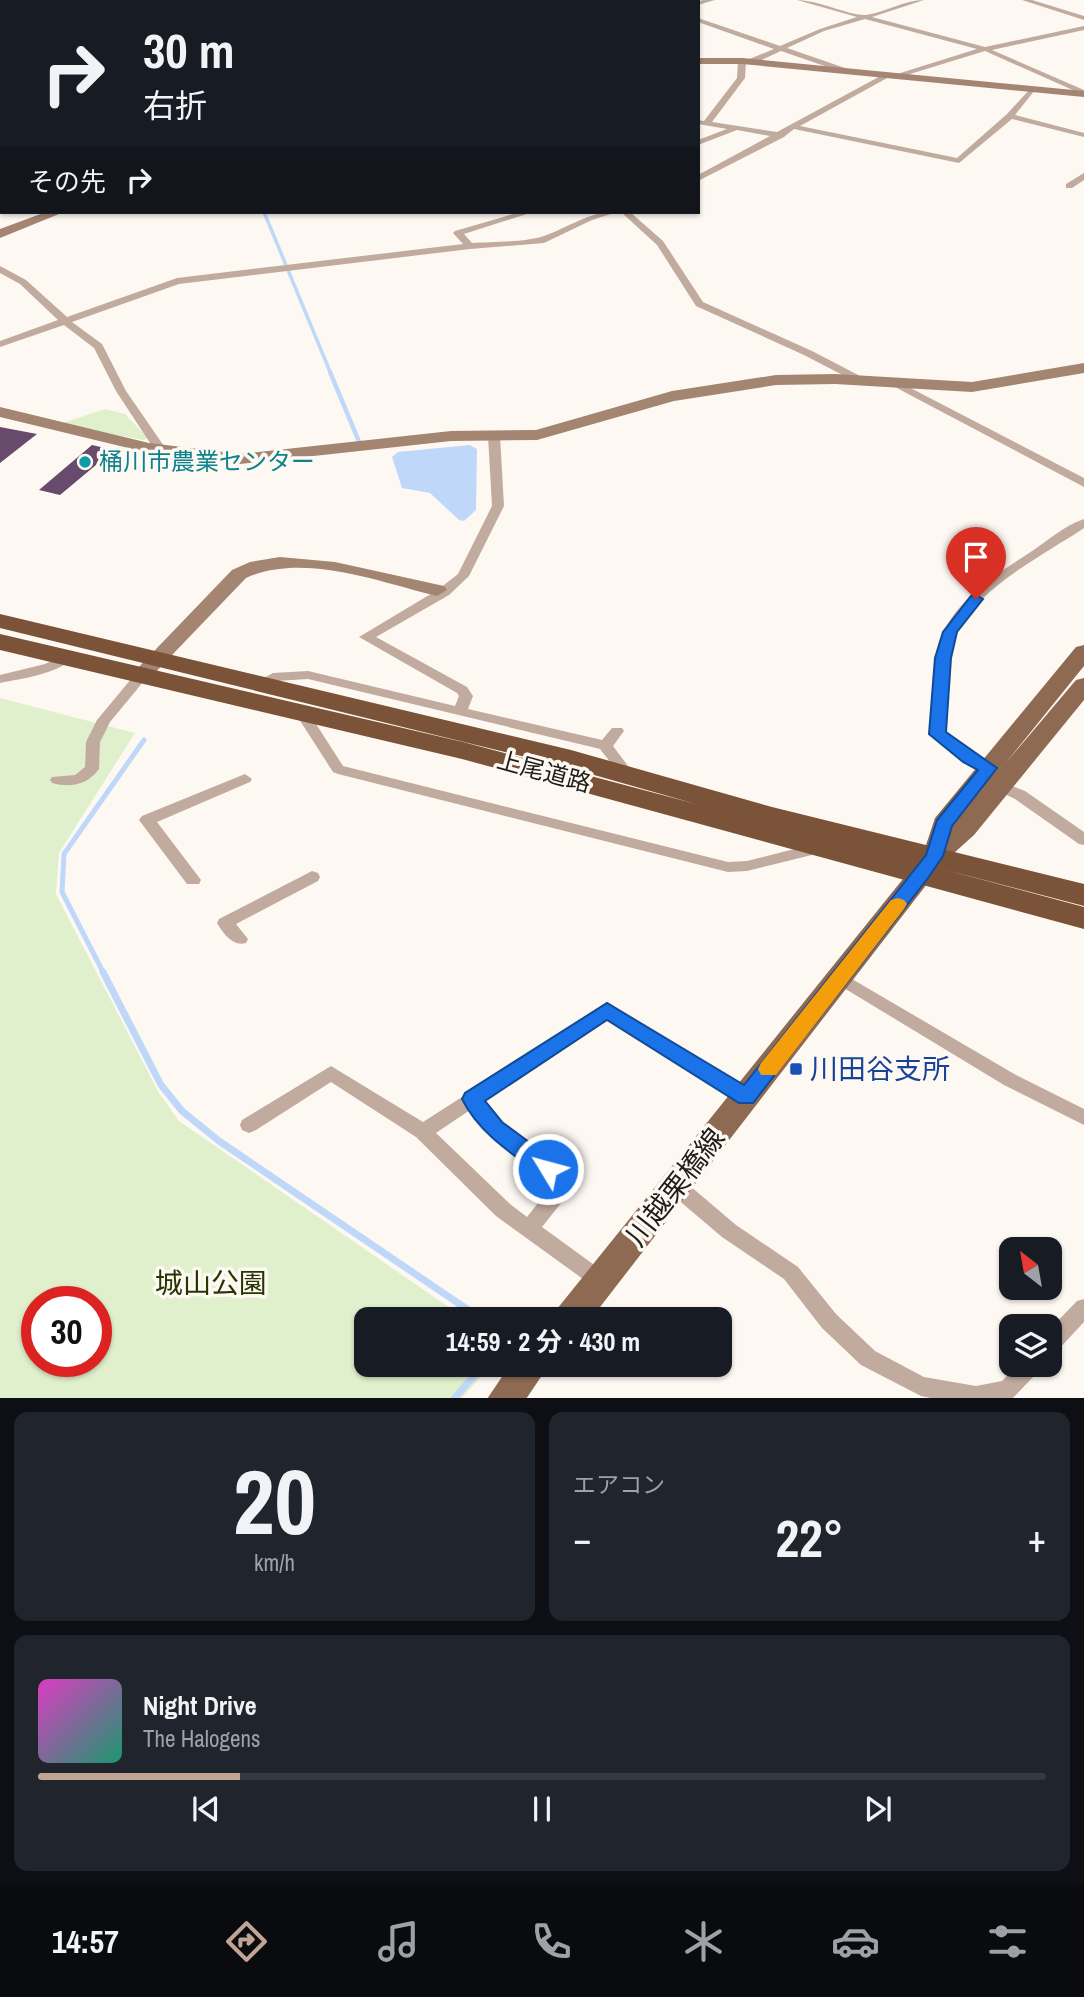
<!DOCTYPE html>
<html lang="ja">
<meta charset="utf-8">
<style>
body{margin:0;font-family:"Archivo Narrow","Noto Sans JP",sans-serif;background:#20242c;color:#f1f3f6;height:100vh;display:flex;flex-direction:column;font-size:26px;white-space:nowrap}
*{box-sizing:border-box;margin:0}
p{font-size:23px;color:#9ea1a6}
.icon{flex:none;width:38px;height:38px;fill:none;stroke:currentColor;stroke-width:2;stroke-linecap:round;stroke-linejoin:round}
.map{position:relative;height:1398px;overflow:hidden}
.details{display:flex;flex-direction:column;gap:14px;padding:14px;background:#0d0f14;flex:1}
.details>*{flex:none}
.banner{position:absolute;left:0px;top:0px;width:700px;height:214px;box-shadow:0 2px 5px #0004;background:#171b24;color:#f1f3f6;overflow:hidden}
.needle{width:46px;rotate:329deg}
.controls{position:absolute;left:999px;top:1237px;display:grid;gap:14px}
.controls a{display:grid;place-items:center;width:63px;height:63px;border-radius:14px;background:#171b24;box-shadow:0 2px 5px #0004;font-size:35px}
.speed{position:absolute;left:21px;top:1286px;display:flex;gap:14px;font-size:35px;font-weight:700;text-align:center}
.speed>*{display:grid;place-content:center;width:91px;height:91px;border-radius:50%;background:#171b24;box-shadow:0 2px 5px #0004;line-height:1}
.speed .limit{border:10px solid #d22;background:#fff;color:#111}
.pin{position:absolute;display:grid;place-items:center;width:60px;height:60px;color:#fff;margin:-72px -30px;border-radius:50% 50% 50% 0;rotate:-45deg;box-shadow:0 0 7px #0007}
.pin .icon{rotate:45deg}
.me{position:absolute;width:77px;margin:-38px;rotate:307deg;stroke-linejoin:round;filter:drop-shadow(0 0 5px #0008)}
.turn{display:flex;align-items:center;gap:24px;height:147px;padding:0 28px;font-size:32px}
.turn .icon{width:91px;height:91px;stroke-width:2.5}
.turn b{display:block;font-size:49px;line-height:60px}
.then{display:flex;align-items:center;height:66px;padding:0 28px;background:#0003;gap:14px;font-size:26px}
.big{font-size:52px;font-weight:700;line-height:1.1}
.details .tile{flex:1;display:flex;flex-direction:column;justify-content:center;gap:10px;min-width:0;padding:0 24px;border-radius:14px;background:#20242c}
.details .dial{align-items:center;gap:0}
.dial b{font-size:91px;line-height:1}
.song{display:flex;align-items:center;gap:21px}
.cover{width:84px;height:84px;border-radius:10px;background:linear-gradient(135deg,hsl(310 70% 55%),hsl(160 70% 35%))}
.played{height:7px;border-radius:4px;background:linear-gradient(90deg,#c1a493 20%,#363941 20%)}
.keys{display:flex;justify-content:space-around;direction:ltr}
.heat{display:flex;justify-content:space-between;align-items:center;font-size:38px;direction:ltr}
.details .tiles{flex:1;display:grid;gap:14px;grid-template-columns:1fr 1fr}
.tile:last-child{grid-column:span 2}
.trip{position:absolute;left:354px;top:1307px;width:378px;height:70px;border-radius:14px;background:#171b24;box-shadow:0 2px 5px #0004;font-weight:700;line-height:70px;text-align:center}
.tab-bar{display:flex;height:112px;justify-content:space-around;align-items:center;background:#090b0e;color:#9ea1a6}
.tab-bar .icon{width:49px;height:49px}
.tab-bar .active{color:#c1a493}
.tab-bar b{font-size:32px;color:#f1f3f6}
.map>svg:first-child{display:block}
.green{fill:#e1f0cc;fill-rule:evenodd}
.water{fill:#bfd8f9}
.lines{fill:none;stroke-linecap:round;stroke-linejoin:round}
.stream-far3{stroke:#bfd8f9;stroke-width:3.5}
.stream-far2{stroke:#bfd8f9;stroke-width:4.5}
.stream-far1{stroke:#bfd8f9;stroke-width:5}
.stream{stroke:#bfd8f9;stroke-width:7}
.building{fill:#684a6d}
.street{fill:#c0ab9e;fill-rule:evenodd}
.secondary{fill:#a38572;fill-rule:evenodd}
.primary{fill:#8e6a53;fill-rule:evenodd}
.highway{fill:#7b5338;fill-rule:evenodd}
.route{fill:#1a73e8;stroke:#114b97;stroke-width:2}
.slow{fill:#f59e0b}
.culture-dot{fill:#0f9aa8;stroke:#fef8f2;stroke-width:2.5}
.transit-dot{fill:#1a4fb4;stroke:#fef8f2;stroke-width:2.5}
.labels{text-anchor:middle;stroke-width:7;stroke-linejoin:round;paint-order:stroke}
.culture-label{font-size:24px;fill:#0d838f;stroke:#fef8f2;text-anchor:start}
.street-label{font-size:24px;fill:#201d19;stroke:#fef8f2}
.near-transit-label{font-size:28px;fill:#164399;stroke:#fef8f2;text-anchor:start}
.near-street-label{font-size:28px;fill:#201d19;stroke:#fef8f2}
.near-park-label{font-size:28px;fill:#253600;stroke:#fef8f2}
</style>
<div class="map">
<svg width="1084" height="1399" viewBox="0 0 1084 1399">
<rect width="100%" height="100%" fill="#fef8f2"/>
<path class="green" d="M 105,409 L 125,414 L 148,438 L 143,440 L 59,424 Z
M 0,698 L 135,733 L 59,853 L 56,894 L 159,1093 L 179,1121 L 466,1319 L 366,1320 L 366,1365 L 491,1365 L 462,1398 L 0,1398 ZM 37,1302 L 96,1302 L 96,1362 L 37,1362 Z"/>
<path class="water" d="M 470,445 L 477,449 L 476,510 L 464,521 L 459,520 L 430,493 L 402,488 L 392,457 L 398,452 Z"/>
<g class="lines">
<path class="stream-far3" d="M 264,212 L 331,374"/>
<path class="stream-far2" d="M 330,372 L 360,444"/>
<path class="stream-far1" d="M 104,974 L 62,892 L 64,854 L 144,740"/>
<path class="stream" d="M 103,972 L 161,1085 L 182,1111 L 219,1141 L 483,1320
M 454,1399 L 483,1365"/>
</g>
<path class="building" d="M 0,427 L 37,434 L 0,463 Z
M 92,445 L 114,450 L 60,495 L 39,490 Z"/>
<g class="lines">
<path class="street" d="M 396,0 L 404,0 L 406,2 L 397,2 Z
M 635,0 L 647,2 L 637,2 Z
M 703,0 L 715,0 L 698,5 L 698,2 L 696,2 Z
M 797,0 C 818,0 850,16 866,15 C 886,12 904,0 924,0 L 872,17 L 985,47 L 1084,26 L 1084,30 L 992,50 L 1084,90 L 1084,95 L 985,51 L 897,78 L 897,74 L 977,49 L 865,19 L 824,31 L 787,48 L 845,68 L 845,72 L 842,72 L 781,51 L 753,64 L 747,64 L 747,60 L 774,49 L 698,22 L 698,18 L 780,46 L 820,29 L 857,17 Z
M 1022,0 L 1032,0 L 1084,16 L 1084,20 Z
M 0,21 L 2,21 L 2,25 L 0,25 Z
M 742,59 L 746,61 L 745,78 L 712,122 L 777,132 L 886,73 L 889,73 L 889,77 L 800,126 L 957,158 L 1007,114 L 1031,88 L 1035,90 L 1015,115 L 1084,133 L 1084,137 L 1012,119 L 959,163 L 794,129 L 784,137 L 698,181 L 698,175 L 770,136 L 737,130 L 698,145 L 698,140 L 727,129 L 698,124 L 698,120 L 704,121 L 737,78 L 738,61 Z
M 0,120 L 2,120 L 2,124 L 0,124 Z
M 1084,173 L 1084,180 L 1072,188 L 1066,188 L 1066,184 Z
M 520,212 L 533,212 L 464,234 L 472,243 C 491,242 528,242 544,236 C 570,227 589,211 617,212 L 592,220 L 544,243 L 470,249 L 179,284 L 72,322 L 102,344 L 126,391 L 166,449 L 164,451 L 156,451 L 154,449 L 116,391 L 94,348 L 64,325 L 0,347 L 0,341 L 58,320 L 20,284 L 0,273 L 0,266 L 26,280 L 67,317 L 177,278 L 463,244 L 453,233 L 455,231 Z
M 621,212 L 630,212 L 663,241 L 703,302 L 812,351 L 864,378 L 864,382 L 856,382 L 804,355 L 696,306 L 657,245 Z
M 897,381 L 1084,478 L 1084,487 L 893,386 L 893,382 Z
M 494,433 L 500,436 L 504,506 L 469,576 L 449,595 L 376,637 L 467,687 L 473,696 L 468,709 L 602,740 L 612,728 L 622,728 L 624,731 L 613,746 L 634,774 L 632,777 L 622,777 L 600,749 L 592,747 L 308,679 L 276,681 L 260,688 L 253,684 L 273,673 L 308,671 L 455,706 L 459,696 L 457,693 L 359,637 L 439,589 L 458,574 L 492,506 L 488,436 Z
M 1084,519 L 1084,528 C 1041,557 966,593 952,646 C 945,674 946,704 945,732 L 996,768 L 989,773 C 968,767 945,750 931,734 C 932,704 930,672 939,643 C 952,602 995,575 1029,553 C 1046,542 1065,525 1084,519 Z
M 66,654 L 71,655 L 73,658 C 55,675 23,678 0,683 L 0,675 L 45,664 Z
M 141,672 L 148,676 L 110,722 L 100,742 L 99,769 C 87,785 71,788 52,783 L 50,780 L 52,777 L 75,775 L 85,767 L 86,742 L 97,720 L 136,673 Z
M 304,712 L 309,713 L 343,766 L 728,862 L 747,861 L 818,843 L 824,844 L 826,848 L 824,852 L 747,871 L 728,872 L 338,774 L 333,772 L 297,716 Z
M 245,774 L 252,779 L 250,782 L 157,822 L 201,880 L 199,884 L 187,884 L 139,820 L 142,816 Z
M 999,781 L 1025,791 L 1084,832 L 1084,845 L 1079,844 L 1015,799 L 994,789 L 992,786 Z
M 312,871 L 318,873 L 320,877 L 318,881 L 236,924 L 248,939 L 246,943 C 233,947 223,933 217,923 L 219,919 Z
M 840,972 L 1016,1075 L 1084,1109 L 1084,1125 L 1004,1085 L 834,982 L 832,978 L 834,974 Z
M 607,1004 L 752,1092 L 755,1097 L 752,1102 L 746,1104 L 740,1102 L 607,1020 L 484,1101 L 502,1123 L 573,1176 L 576,1182 L 573,1188 L 542,1227 L 608,1275 L 611,1281 L 608,1287 L 601,1290 L 594,1287 L 496,1216 L 416,1137 L 331,1082 L 256,1130 L 249,1133 L 242,1130 L 240,1125 L 242,1120 L 331,1066 L 423,1122 ZM 470,1110 L 488,1133 L 554,1183 L 527,1217 L 510,1204 L 436,1133 Z
M 676,1178 L 683,1180 L 736,1225 L 798,1267 L 836,1314 L 875,1351 L 924,1377 L 976,1386 L 1002,1381 L 1017,1365 L 1042,1365 L 1038,1372 L 1012,1399 L 935,1399 L 921,1396 L 861,1365 L 822,1328 L 784,1279 L 722,1237 L 669,1192 L 666,1186 L 669,1180 Z
M 1084,1299 L 1084,1322 L 1057,1351 L 1050,1354 L 1050,1329 L 1077,1301 Z"/>
<path class="secondary" d="M 249,0 L 267,0 L 268,2 L 250,2 Z
M 458,0 L 473,0 L 457,2 Z
M 698,58 L 742,58 L 1084,91 L 1084,97 L 742,64 L 698,64 Z
M 46,212 L 64,212 L 0,238 L 0,229 Z
M 1084,363 L 1084,373 L 972,392 L 835,384 L 776,385 L 674,401 L 537,440 L 451,441 L 240,464 L 149,453 L 0,417 L 0,407 L 149,443 L 240,454 L 451,431 L 536,430 L 672,391 L 776,375 L 835,374 L 972,382 Z
M 280,557 L 335,562 L 444,586 L 447,590 L 437,596 C 379,582 303,552 246,578 L 148,680 L 134,680 L 131,676 L 134,672 L 232,570 L 250,562 Z"/>
<path class="primary" d="M 1084,645 L 1084,666 L 1005,764 L 1076,680 L 1084,678 L 1084,700 L 974,835 L 944,862 L 590,1320 L 552,1320 L 557,1309 L 923,854 L 935,818 L 1076,647 Z
M 510,1365 L 549,1365 L 526,1399 L 487,1399 Z"/>
<path class="highway" d="M 0,614 L 571,750 L 772,807 L 1084,884 L 1084,906 L 942,869 L 1084,907 L 1084,929 L 462,759 L 0,650 L 0,634 L 463,742 L 696,804 L 566,767 L 0,628 Z"/>
</g>
<path class="route" d="M 976,595 L 983,599 L 957,632 L 951,658 L 946,732 L 997,768 L 952,826 L 943,856 L 928,878 L 753,1103 L 739,1103 L 607,1020 L 485,1101 L 502,1122 L 556,1162 L 559,1169 L 556,1175 L 548,1178 L 541,1175 C 511,1153 479,1133 462,1099 L 465,1093 L 607,1003 L 744,1085 L 915,869 L 926,855 L 937,820 L 978,770 L 963,762 L 929,734 L 935,658 L 943,632 L 971,596 Z"/>
<path class="slow" d="M 898,898 L 904,900 L 907,904 L 904,909 L 776,1075 L 761,1075 L 758,1069 L 761,1063 L 891,900 Z"/>
<circle class="culture-dot" cx="85" cy="462" r="7"/>
<rect class="transit-dot" x="789" y="1062" width="14" height="14" rx="3.5"/>
<g class="labels">
<g class="culture-label">
<text x="99" y="470">桶川市農業センター</text>
</g>
<g class="street-label">
<text transform="translate(544 772) rotate(15)" y="8">上尾道路</text>
</g>
<g class="near-transit-label">
<text x="810" y="1079">川田谷支所</text>
</g>
<g class="near-street-label">
<text transform="translate(675 1187) rotate(-52)" y="10">川越栗橋線</text>
</g>
<g class="near-park-label">
<text x="211" y="1293">城山公園</text>
</g>
</g>
</svg>
<div class="controls">
<a><svg class="needle" viewBox="-14 -14 28 28"><path d="M0-13l5 13h-10z" fill="#e53935"/><path d="M0 13l5-13h-10z" fill="#9ea1a6"/></svg></a>
<a><svg class="icon" aria-label="layers" viewBox="0 0 24 24"><path d="M12 4l9 5-9 5-9-5zM3 14l9 5 9-5"/></svg></a>
</div>
<div class="speed"><div class="limit">30</div></div>
<div class="pin" style="left:976px;top:599px;background:#d93025"><svg class="icon" aria-label="arrive" viewBox="0 0 24 24"><path d="M6 21V4h12l-3 4 3 4H6"/></svg></div>
<svg class="me" style="left:548px;top:1169px" viewBox="-20 -20 40 40"><circle r="17" fill="#1a73e8" stroke="#fff" stroke-width="3"/><path d="M0-11L8 9 0 5-8 9z" fill="#fff"/></svg>
<div class="trip">14:59 · 2 分 · 430 m</div>
<div class="banner">
<div class="turn"><svg class="icon" aria-label="right" viewBox="0 0 24 24"><path d="M7 20v-9h11M14 6l5 5-5 5"/></svg><div><b>30 m</b>右折</div></div>
<div class="then">その先<svg class="icon" aria-label="right" viewBox="0 0 24 24"><path d="M7 20v-9h11M14 6l5 5-5 5"/></svg></div>
</div>
</div>
<section class="details">
<div class="tiles">
<div class="tile dial"><b>20</b><p>km/h</p></div>
<div class="tile"><p>エアコン</p>
<div class="heat"><a>−</a><b class="big">22°</b><a>+</a></div>
</div>
<div class="tile">
<div class="song"><i class="cover"></i><div><b>Night Drive</b><p>The Halogens</p></div></div>
<div class="played"></div>
<div class="keys"><svg class="icon" aria-label="previous" viewBox="0 0 24 24"><path d="M18 5L8 12l10 7zM5 5v14"/></svg><svg class="icon" aria-label="pause" viewBox="0 0 24 24"><path d="M8 5v14M16 5v14"/></svg><svg class="icon" aria-label="next" viewBox="0 0 24 24"><path d="M6 5l10 7-10 7zM19 5v14"/></svg></div>
</div>
</div>
</section>
<nav class="tab-bar">
<b>14:57</b>
<svg class="icon active" aria-label="directions" viewBox="0 0 24 24"><path d="M12 3l9 9-9 9-9-9zM9 14v-3h6M13 9l2 2-2 2"/></svg>
<svg class="icon" aria-label="music" viewBox="0 0 24 24"><path d="M9 18V5l10-2v13"/><circle cx="6" cy="18" r="3"/><circle cx="16" cy="16" r="3"/></svg>
<svg class="icon" aria-label="phone" viewBox="0 0 24 24"><path d="M5 4h4l2 5-3 2q2 4 5 5l2-3 5 2v4C11 20 4 13 5 4z"/></svg>
<svg class="icon" aria-label="climate" viewBox="0 0 24 24"><path d="M12 3v18M4 7l16 10M4 17L20 7"/></svg>
<svg class="icon" aria-label="car" viewBox="0 0 24 24"><path d="M5 17H2v-5l4-1 3-4h7l3 4 3 1v5h-3M9 17h6M6 11h13"/><circle cx="7" cy="17" r="2"/><circle cx="17" cy="17" r="2"/></svg>
<svg class="icon" aria-label="filters" viewBox="0 0 24 24"><path d="M4 7h16M4 17h16"/><circle cx="9" cy="7" r="2"/><circle cx="15" cy="17" r="2"/></svg>
</nav>
